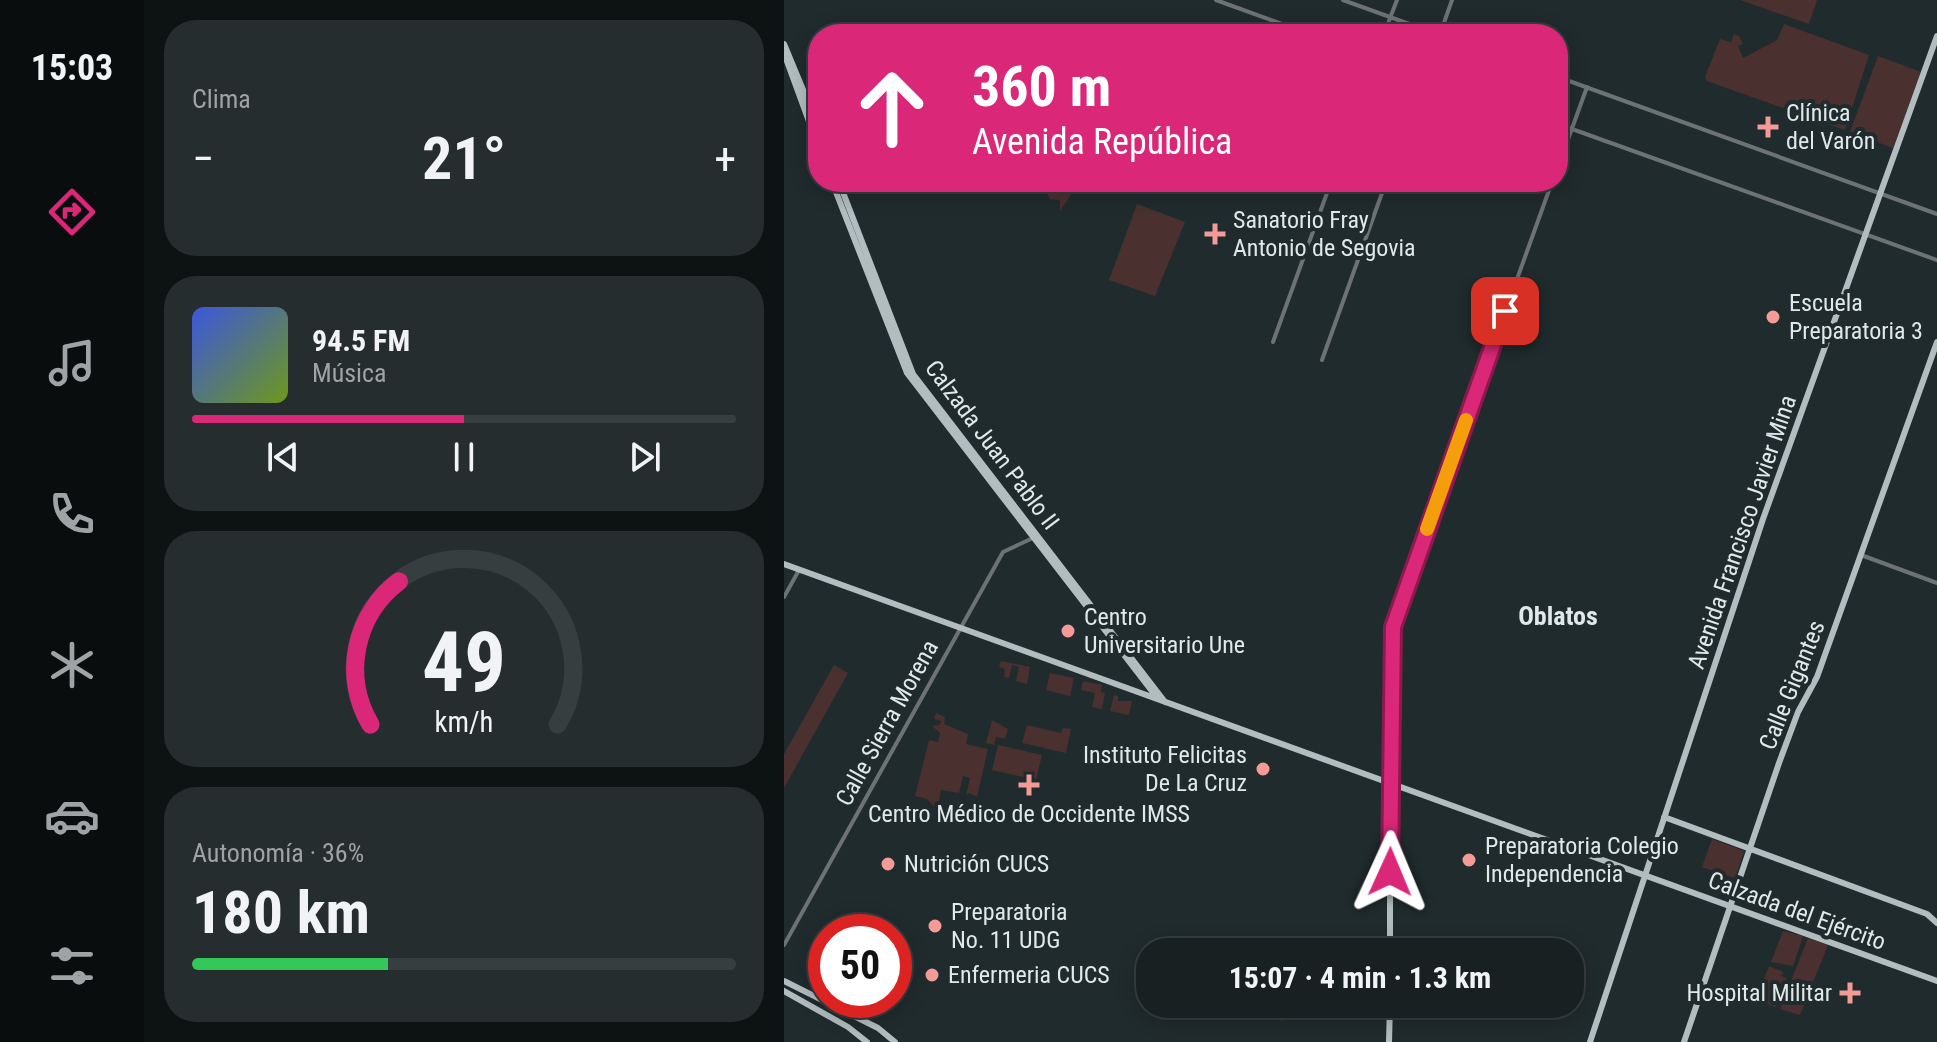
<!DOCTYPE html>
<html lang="es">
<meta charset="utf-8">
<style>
body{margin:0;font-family:"Roboto Condensed",sans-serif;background:#252d2f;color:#f1f3f6;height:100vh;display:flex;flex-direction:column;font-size:30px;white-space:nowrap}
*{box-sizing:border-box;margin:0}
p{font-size:26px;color:#9fa3a5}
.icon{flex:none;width:44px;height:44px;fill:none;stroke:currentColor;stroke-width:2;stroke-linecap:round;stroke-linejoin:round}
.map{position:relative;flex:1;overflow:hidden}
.side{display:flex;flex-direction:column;gap:20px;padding:20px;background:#0d1213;width:640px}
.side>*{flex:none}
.guide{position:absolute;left:24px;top:24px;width:760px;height:168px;border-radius:32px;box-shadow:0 4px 20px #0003,0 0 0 2px #363e40;background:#db2777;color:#fff;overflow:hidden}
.speed{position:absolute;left:24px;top:914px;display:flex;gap:16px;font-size:40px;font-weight:700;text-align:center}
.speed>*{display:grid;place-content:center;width:104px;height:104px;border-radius:50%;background:#182022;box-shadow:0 4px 20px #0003,0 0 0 2px #363e40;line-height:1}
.speed .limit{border:12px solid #d22;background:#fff;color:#111}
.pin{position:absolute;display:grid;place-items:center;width:68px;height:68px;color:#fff;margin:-34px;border-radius:16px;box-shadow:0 4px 12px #0006}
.me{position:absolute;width:88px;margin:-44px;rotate:1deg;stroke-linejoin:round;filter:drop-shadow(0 0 6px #0008)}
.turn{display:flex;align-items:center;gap:28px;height:168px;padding:0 32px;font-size:36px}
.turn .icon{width:104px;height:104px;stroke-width:2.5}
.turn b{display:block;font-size:56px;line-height:68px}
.big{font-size:60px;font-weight:700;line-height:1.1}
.side .card{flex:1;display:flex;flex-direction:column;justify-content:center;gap:12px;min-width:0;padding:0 28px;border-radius:32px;background:#252d2f}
.side .dial{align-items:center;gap:0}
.dial svg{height:208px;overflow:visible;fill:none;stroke:#363e40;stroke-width:7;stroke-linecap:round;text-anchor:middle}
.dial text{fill:#f1f3f6;stroke:none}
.song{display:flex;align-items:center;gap:24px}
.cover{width:96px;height:96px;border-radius:12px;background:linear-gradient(135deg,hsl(230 70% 55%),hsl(80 70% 35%))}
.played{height:8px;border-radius:4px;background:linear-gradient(90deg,#db2777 50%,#363e40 50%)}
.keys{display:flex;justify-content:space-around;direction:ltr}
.heat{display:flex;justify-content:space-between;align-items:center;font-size:44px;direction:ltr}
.charge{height:12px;border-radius:6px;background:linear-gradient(90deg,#34c759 36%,#363e40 0)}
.trip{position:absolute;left:352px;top:938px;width:448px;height:80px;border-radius:32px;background:#182022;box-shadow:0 4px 20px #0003,0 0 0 2px #363e40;font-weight:700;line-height:80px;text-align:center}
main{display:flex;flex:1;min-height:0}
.tab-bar{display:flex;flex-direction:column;width:144px;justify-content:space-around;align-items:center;background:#0a0d0e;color:#9fa3a5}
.tab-bar .icon{width:56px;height:56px}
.tab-bar .on{color:#db2777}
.tab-bar b{font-size:36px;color:#f1f3f6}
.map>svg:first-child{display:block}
.green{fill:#4a302e}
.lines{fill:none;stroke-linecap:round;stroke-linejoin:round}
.minor{stroke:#6d7374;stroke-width:4}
.major{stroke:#b2bdc0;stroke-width:6}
.route-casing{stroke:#8e194d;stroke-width:20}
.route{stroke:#db2777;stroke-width:14}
.slow{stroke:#f59e0b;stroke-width:14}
.poi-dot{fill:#f59b97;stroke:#202b2e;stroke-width:3}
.labels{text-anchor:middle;stroke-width:8;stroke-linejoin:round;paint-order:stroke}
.poi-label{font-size:24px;fill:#e1e8ea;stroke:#202b2e;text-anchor:start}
.street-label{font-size:24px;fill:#e1e8ea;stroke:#202b2e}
.neighbourhood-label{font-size:26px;font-weight:bold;fill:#e1e8ea;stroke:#202b2e}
</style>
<main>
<nav class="tab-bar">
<b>15:03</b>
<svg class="icon on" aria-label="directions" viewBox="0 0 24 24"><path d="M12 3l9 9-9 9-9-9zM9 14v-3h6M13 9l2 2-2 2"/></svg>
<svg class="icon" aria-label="music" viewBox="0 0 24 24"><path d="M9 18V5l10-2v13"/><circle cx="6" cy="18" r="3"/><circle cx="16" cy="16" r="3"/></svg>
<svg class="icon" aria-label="phone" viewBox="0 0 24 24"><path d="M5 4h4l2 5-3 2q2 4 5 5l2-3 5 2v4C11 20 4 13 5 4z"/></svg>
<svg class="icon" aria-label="climate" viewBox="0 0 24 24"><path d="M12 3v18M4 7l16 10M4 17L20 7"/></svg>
<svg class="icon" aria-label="car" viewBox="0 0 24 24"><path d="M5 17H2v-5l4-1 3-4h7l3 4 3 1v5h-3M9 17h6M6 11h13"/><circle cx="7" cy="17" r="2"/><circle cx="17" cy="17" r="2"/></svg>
<svg class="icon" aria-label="filters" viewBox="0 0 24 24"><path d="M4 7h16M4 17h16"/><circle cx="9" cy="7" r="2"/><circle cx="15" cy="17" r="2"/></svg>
</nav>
<section class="side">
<div class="card"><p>Clima</p>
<div class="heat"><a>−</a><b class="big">21°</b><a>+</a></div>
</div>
<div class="card">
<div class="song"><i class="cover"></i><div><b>94.5 FM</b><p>Música</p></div></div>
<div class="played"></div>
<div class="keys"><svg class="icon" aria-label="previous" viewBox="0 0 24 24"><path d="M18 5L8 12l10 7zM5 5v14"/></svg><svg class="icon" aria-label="pause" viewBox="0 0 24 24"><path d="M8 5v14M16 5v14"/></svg><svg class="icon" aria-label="next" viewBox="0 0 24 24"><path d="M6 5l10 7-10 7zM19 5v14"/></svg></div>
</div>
<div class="card dial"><svg viewBox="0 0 100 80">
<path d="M14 69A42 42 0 1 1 86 69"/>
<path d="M14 69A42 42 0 0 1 25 14" stroke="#db2777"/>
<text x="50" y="56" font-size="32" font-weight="700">49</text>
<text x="50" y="72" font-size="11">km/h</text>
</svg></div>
<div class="card"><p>Autonomía · 36%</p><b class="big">180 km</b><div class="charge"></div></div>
</section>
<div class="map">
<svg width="1153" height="1042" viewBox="0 0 1153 1042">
<rect width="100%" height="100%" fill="#202b2e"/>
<path class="green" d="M 956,0 L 1033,0 L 1025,24 Z
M 1000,24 L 1085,55 L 1061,130 L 923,81 L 921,77 L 936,39 L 947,42 L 950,34 L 955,36 L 959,44 L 954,46 L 959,58 L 993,40 Z
M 1094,56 L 1137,72 L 1109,148 L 1066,132 Z
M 256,182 L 291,182 L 295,183 L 276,211 L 276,200 L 266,199 Z
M 353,204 L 401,222 L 371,296 L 325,280 Z
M 217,661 L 246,667 L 243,684 L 232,681 L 235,667 L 228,665 L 225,678 L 220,677 L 221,669 L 215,667 Z
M 50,665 L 64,673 L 0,788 L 0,754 Z
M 266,673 L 290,678 L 286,696 L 262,690 Z
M 299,681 L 318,685 L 317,692 L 321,693 L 318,709 L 308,707 L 311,693 L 297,690 Z
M 330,695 L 334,696 L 334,701 L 348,701 L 345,715 L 326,711 Z
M 152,713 L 161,717 L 160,724 L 184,734 L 182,744 L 204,749 L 193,797 L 185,793 L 182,795 L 186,778 L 179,776 L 175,793 L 157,790 L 153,810 L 143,799 L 131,796 L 145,740 L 154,742 L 156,733 L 148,726 L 156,725 L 157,721 L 150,719 Z
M 208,720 L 224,729 L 221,739 L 212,737 L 210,745 L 202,743 Z
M 243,725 L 277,733 L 279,728 L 287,729 L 282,753 L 238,743 Z
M 214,745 L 258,755 L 252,780 L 208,770 Z
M 928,839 L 960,851 L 951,878 L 918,867 Z
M 999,931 L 1019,936 L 1009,966 L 987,962 Z
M 1024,938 L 1044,945 L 1016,1015 L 996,1009 Z
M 985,966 L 999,972 L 997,976 L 1003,978 L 991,1007 L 972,1000 Z
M 498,1004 L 516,1004 L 516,1017 L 497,1021 Z"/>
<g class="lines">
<path class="minor" d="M 432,0 L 526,34
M 559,0 L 653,34
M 600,34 L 613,0
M 656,34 L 668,0
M 774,77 L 1153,214
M 774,124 L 1153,260
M 774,167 L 803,87
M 489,342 L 547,182
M 538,360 L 602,182
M 1077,555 L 1153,583
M 0,597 L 15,570
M 606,782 L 608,640 L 612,615 L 768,182
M 0,945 L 219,552 L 251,537"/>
<path class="major" d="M 0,44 L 34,126
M 0,53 L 34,146
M 48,182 L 123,373 L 374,699
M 55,182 L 129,374 L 381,702
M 0,564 L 1153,981
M 880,817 L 1143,914 L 1153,923
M 606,952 L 606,782
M 0,981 L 94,1028 L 111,1042
M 0,991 L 64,1027 L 83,1042
M 605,1042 L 606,1004
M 806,1042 L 979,519 L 1153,36
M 900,1042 L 995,763 L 1014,712 L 1033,677 L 1153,342"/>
</g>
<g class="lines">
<defs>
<path id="route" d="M 606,872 L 609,627 L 721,311"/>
</defs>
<use href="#route" class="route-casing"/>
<use href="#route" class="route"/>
<path class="slow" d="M 643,529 L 682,420"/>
</g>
<g class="poi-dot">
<path d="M980 115h8v8h8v8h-8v8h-8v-8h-8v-8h8z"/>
<path d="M427 222h8v8h8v8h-8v8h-8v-8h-8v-8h8z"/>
<circle cx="989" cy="317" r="8"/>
<circle cx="284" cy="631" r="8"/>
<circle cx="479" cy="769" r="8"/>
<path d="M241 773h8v8h8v8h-8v8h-8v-8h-8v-8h8z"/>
<circle cx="685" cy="860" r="8"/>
<circle cx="104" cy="864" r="8"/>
<circle cx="151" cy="926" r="8"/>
<circle cx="148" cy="975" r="8"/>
<path d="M1062 981h8v8h8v8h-8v8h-8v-8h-8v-8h8z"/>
</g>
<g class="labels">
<g class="poi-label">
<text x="1002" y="121">Clínica<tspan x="1002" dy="28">del Varón</tspan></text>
<text x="449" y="228">Sanatorio Fray<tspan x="449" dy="28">Antonio de Segovia</tspan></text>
<text x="1005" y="311">Escuela<tspan x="1005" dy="28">Preparatoria 3</tspan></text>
<text x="300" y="625">Centro<tspan x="300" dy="28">Universitario Une</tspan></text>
<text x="463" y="763" text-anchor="end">Instituto Felicitas<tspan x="463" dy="28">De La Cruz</tspan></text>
<text x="245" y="822" text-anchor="middle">Centro Médico de Occidente IMSS</text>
<text x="701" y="854">Preparatoria Colegio<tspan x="701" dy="28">Independencia</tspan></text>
<text x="120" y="872">Nutrición CUCS</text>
<text x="167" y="920">Preparatoria<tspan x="167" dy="28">No. 11 UDG</tspan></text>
<text x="164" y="983">Enfermeria CUCS</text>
<text x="1048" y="1001" text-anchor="end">Hospital Militar</text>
</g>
<g class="street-label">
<text transform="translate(208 445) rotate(53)" y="8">Calzada Juan Pablo II</text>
<text transform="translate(958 532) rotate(-71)" y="8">Avenida Francisco Javier Mina</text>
<text transform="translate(1008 685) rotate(-68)" y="8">Calle Gigantes</text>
<text transform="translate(103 723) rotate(-61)" y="8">Calle Sierra Morena</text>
<text transform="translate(1013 911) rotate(20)" y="8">Calzada del Ejército</text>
</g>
<g class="neighbourhood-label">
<text x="774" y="625">Oblatos</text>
</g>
</g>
</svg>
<div class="speed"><div class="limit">50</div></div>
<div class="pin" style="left:721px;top:311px;background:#d93025"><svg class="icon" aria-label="arrive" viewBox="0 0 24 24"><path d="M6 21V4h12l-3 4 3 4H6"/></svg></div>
<svg class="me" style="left:606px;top:872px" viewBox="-20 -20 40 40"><path d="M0-17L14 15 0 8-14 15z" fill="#db2777" stroke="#fff" stroke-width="4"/></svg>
<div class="trip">15:07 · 4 min · 1.3 km</div>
<div class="guide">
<div class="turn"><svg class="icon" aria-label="ahead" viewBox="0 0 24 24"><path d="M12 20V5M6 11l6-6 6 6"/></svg><div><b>360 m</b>Avenida República</div></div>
</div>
</div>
</main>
